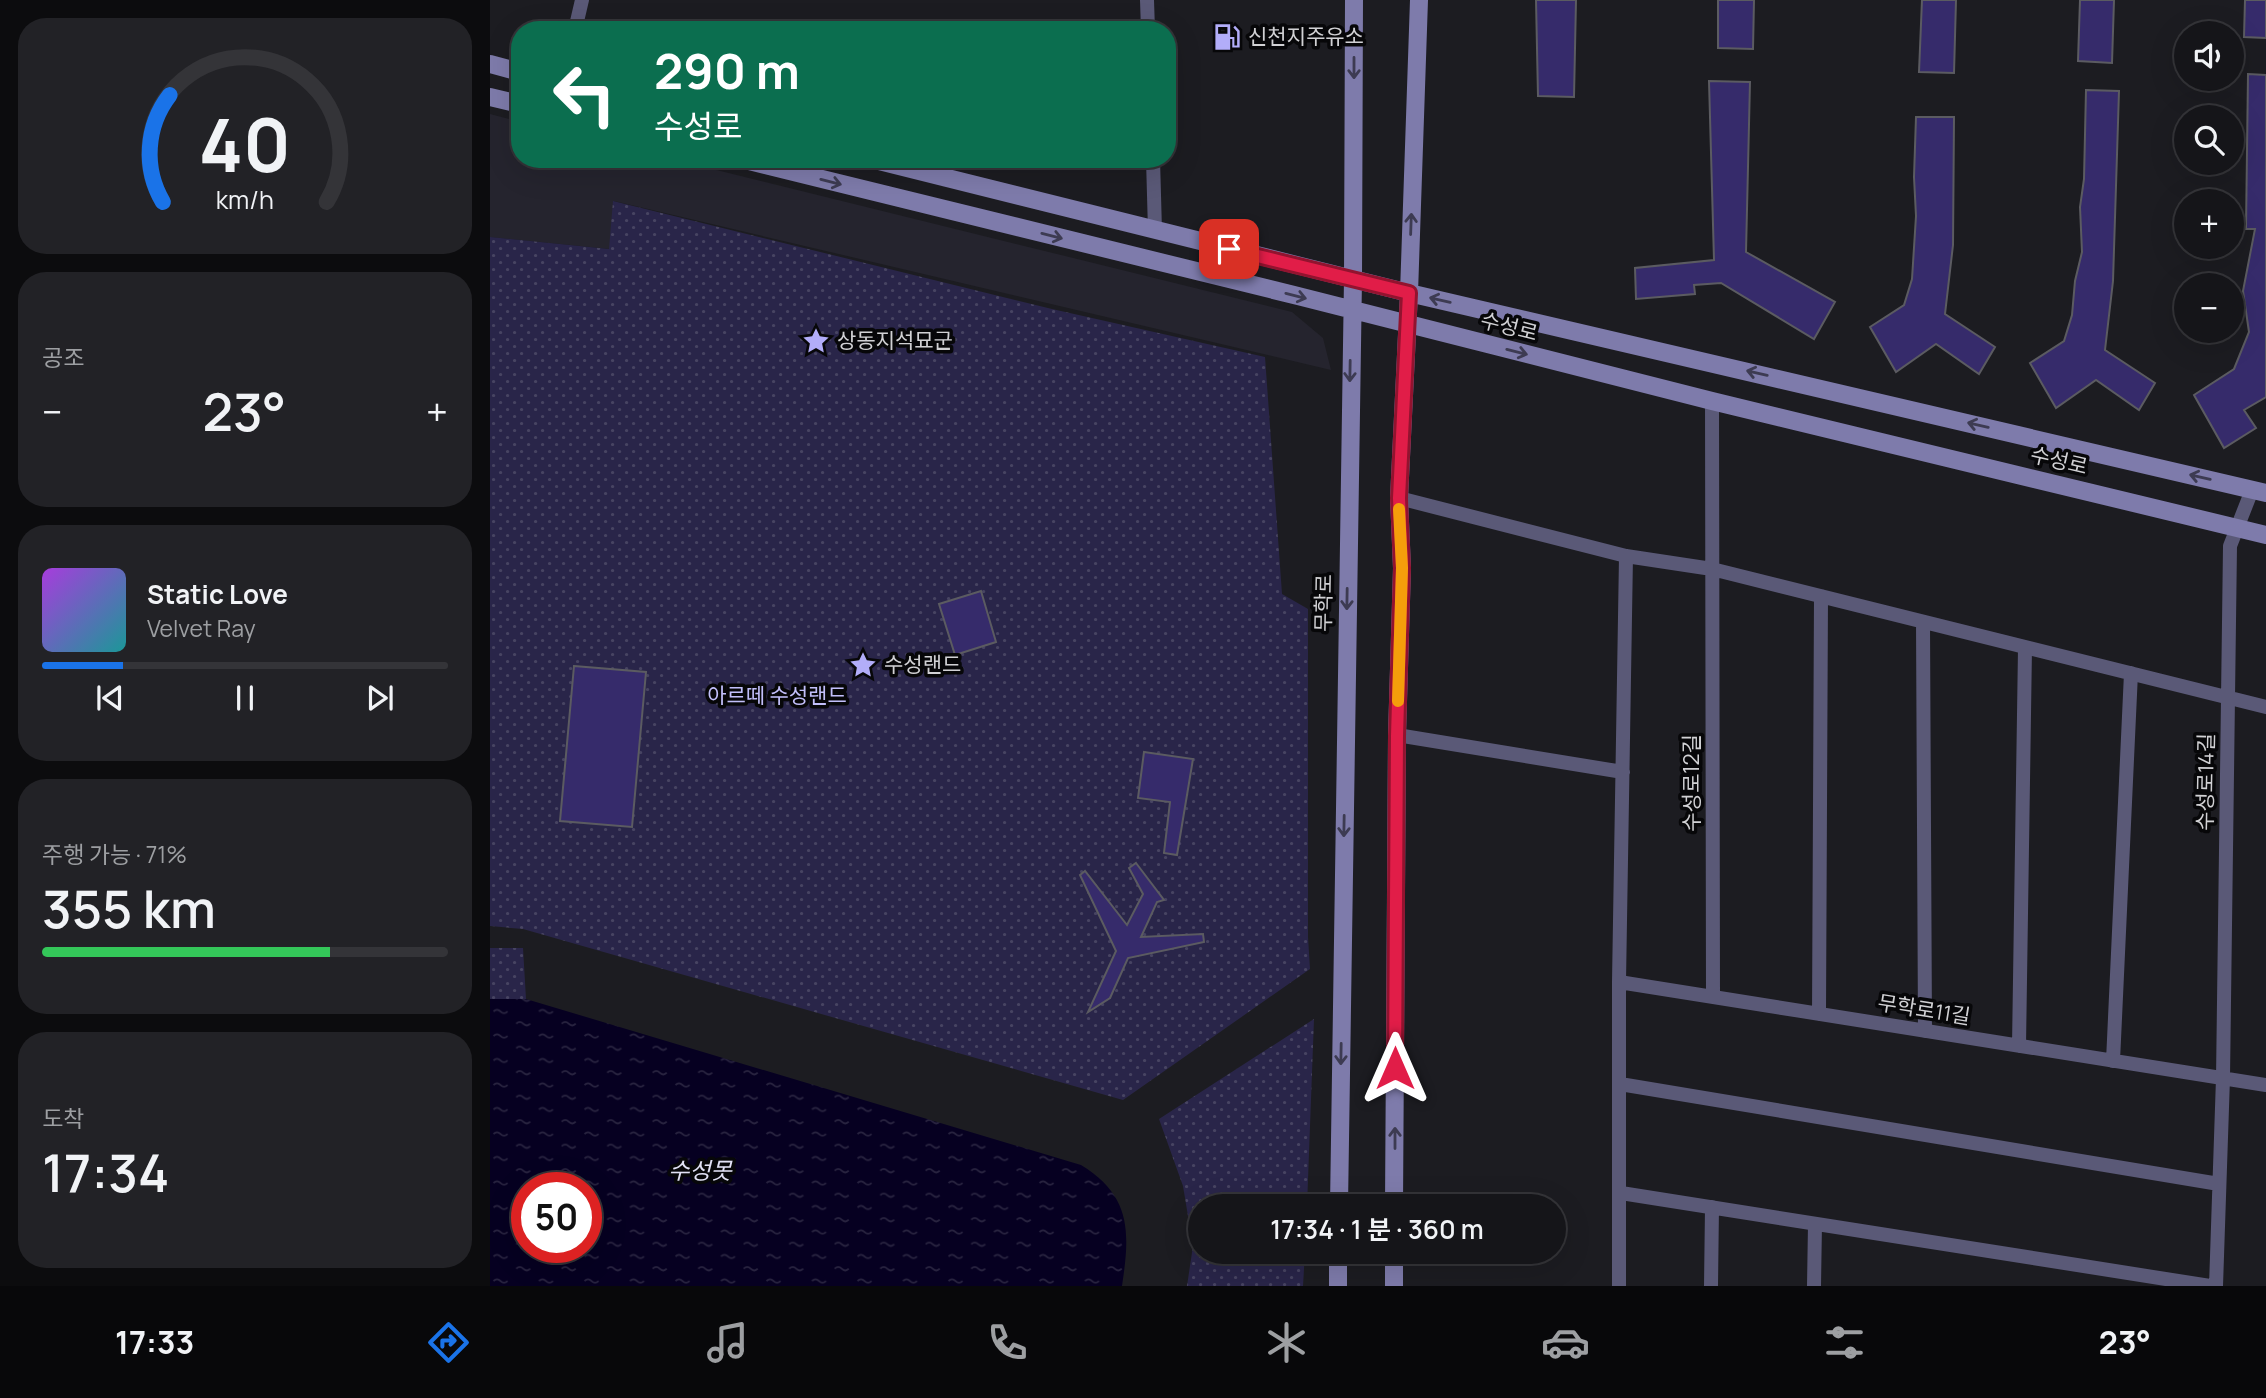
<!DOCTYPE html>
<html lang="ko">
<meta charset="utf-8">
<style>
body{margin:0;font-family:Manrope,"Noto Sans KR",sans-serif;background:#222226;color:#f1f3f6;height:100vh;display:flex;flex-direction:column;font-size:26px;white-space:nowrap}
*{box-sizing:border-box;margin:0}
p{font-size:23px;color:#9d9fa2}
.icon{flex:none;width:38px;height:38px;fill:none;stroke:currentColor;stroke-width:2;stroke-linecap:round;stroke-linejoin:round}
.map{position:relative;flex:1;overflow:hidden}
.side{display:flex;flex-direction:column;gap:18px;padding:18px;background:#0c0c0e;width:490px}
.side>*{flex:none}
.top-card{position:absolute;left:21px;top:21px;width:665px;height:147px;border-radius:28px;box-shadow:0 7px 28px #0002,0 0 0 2px #343438;background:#0b6e4f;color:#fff;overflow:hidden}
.buttons{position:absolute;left:1684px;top:21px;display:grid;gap:14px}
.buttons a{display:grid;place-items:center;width:70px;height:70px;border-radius:50%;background:#151519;box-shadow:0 7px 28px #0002,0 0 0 2px #343438;font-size:35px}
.speed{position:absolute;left:21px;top:1172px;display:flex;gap:14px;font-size:35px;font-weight:700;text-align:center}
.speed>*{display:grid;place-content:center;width:91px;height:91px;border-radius:50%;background:#151519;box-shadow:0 7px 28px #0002,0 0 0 2px #343438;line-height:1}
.speed .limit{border:10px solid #d22;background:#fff;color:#111}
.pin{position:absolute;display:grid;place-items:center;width:60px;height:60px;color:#fff;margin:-30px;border-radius:14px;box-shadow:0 4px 10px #0006}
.me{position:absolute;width:77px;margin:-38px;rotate:0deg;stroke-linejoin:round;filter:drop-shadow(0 0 5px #0008)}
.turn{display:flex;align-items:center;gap:24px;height:147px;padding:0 28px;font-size:32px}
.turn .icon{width:91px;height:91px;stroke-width:2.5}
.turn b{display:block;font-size:49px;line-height:60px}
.big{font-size:52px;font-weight:600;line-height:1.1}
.side .card{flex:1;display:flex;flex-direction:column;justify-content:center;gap:10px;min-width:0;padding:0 24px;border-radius:28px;background:#222226}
.side .dial{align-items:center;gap:0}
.dial svg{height:182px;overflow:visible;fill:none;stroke:#343438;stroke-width:7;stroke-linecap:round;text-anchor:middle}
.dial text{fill:#f1f3f6;stroke:none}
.song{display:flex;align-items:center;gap:21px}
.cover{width:84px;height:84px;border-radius:10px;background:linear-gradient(135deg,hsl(280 70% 55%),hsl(180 70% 35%))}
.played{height:7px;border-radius:4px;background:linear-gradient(90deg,#1a73e8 20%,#343438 20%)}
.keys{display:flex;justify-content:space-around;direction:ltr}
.heat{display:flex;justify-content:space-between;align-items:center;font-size:38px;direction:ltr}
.charge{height:10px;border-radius:5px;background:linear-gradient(90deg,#34c759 71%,#343438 0)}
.trip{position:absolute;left:698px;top:1194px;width:378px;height:70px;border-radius:35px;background:#151519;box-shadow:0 7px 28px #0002,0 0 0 2px #343438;font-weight:600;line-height:70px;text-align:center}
.tabs{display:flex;height:112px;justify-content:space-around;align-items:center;background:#08080a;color:#9d9fa2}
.tabs .icon{width:49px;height:49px}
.tabs .current{color:#1a73e8}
.tabs b{font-size:32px;color:#f1f3f6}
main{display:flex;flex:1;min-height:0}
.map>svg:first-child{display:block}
.built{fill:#25242e}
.green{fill:url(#green-dots)}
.water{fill:url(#water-ripples);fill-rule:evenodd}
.building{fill:#362b6b;stroke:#5b5b61;stroke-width:2}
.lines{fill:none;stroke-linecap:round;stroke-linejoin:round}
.street{stroke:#5a5977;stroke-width:14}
.secondary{stroke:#7e7bab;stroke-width:18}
.oneway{stroke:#3d3b52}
.route-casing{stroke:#92132f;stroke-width:18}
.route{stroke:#e11d48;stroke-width:12}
.slow{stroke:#f59e0b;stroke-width:12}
.labels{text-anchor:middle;stroke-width:7;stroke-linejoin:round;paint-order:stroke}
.poi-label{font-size:21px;fill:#d1d1d4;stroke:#070709;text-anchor:start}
.street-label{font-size:21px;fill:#d1d1d4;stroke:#070709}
.park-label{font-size:21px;fill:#c2bffa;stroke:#070709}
.water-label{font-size:23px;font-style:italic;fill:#e2e2f6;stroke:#070709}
</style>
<main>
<section class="side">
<div class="card dial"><svg viewBox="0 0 100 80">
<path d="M14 69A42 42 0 1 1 86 69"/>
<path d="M14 69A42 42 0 0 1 17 22" stroke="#1a73e8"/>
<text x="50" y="56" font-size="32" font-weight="700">40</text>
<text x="50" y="72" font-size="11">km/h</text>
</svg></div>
<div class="card"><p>공조</p>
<div class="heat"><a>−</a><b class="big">23°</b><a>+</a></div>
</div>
<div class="card">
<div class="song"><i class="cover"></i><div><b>Static Love</b><p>Velvet Ray</p></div></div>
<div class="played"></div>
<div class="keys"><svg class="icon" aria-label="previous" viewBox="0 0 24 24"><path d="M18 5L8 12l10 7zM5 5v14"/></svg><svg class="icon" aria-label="pause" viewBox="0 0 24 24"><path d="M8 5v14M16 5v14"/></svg><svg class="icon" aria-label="next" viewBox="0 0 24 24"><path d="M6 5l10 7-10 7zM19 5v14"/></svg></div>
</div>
<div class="card"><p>주행 가능 · 71%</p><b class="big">355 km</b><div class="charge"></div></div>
<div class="card"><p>도착</p><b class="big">17:34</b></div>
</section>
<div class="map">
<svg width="1776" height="1286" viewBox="0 0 1776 1286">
<defs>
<pattern id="green-dots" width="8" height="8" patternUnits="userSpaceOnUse" patternTransform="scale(1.75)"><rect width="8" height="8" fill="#292549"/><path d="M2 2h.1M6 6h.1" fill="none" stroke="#474462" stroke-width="1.8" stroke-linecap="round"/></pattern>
<pattern id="water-ripples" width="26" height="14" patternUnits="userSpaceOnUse" patternTransform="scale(1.75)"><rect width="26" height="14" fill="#060021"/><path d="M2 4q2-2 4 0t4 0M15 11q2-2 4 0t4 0" fill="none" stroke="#292440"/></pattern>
</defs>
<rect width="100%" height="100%" fill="#1c1c21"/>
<path class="built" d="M 0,114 L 30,122 L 30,159 L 182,159 L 802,312 L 833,338 L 841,370 L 124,201 L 120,249 L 0,237 Z"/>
<path class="green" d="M 123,201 L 562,309 L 775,357 L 792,594 L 818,609 L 818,937 L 820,969 L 633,1100 L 33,929 L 0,926 L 0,237 L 119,249 Z
M 0,948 L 33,948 L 36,999 L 0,999 Z
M 824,1019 L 817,1206 L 710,1206 L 710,1251 L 815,1251 L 813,1286 L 697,1286 L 703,1246 L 693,1186 L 669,1119 Z"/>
<path class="water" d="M 0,999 L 36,999 L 591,1165 C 642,1196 640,1233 632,1286 L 0,1286 ZM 37,1188 L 96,1188 L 96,1248 L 37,1248 Z"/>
<path class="building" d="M 1046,0 L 1086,0 L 1084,97 L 1048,96 Z
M 1228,0 L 1264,0 L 1263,49 L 1228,48 Z
M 1432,0 L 1466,0 L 1464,73 L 1429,72 Z
M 1590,0 L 1624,0 L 1622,63 L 1588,61 Z
M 1755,0 L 1776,0 L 1776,38 L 1754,37 Z
M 1758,74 L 1776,75 L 1776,397 L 1754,410 L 1766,428 L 1734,448 L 1704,395 L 1744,369 L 1759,332 L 1753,291 L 1765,229 L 1756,229 Z
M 1219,81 L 1260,82 L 1256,252 L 1345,302 L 1324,339 L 1231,283 L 1204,285 L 1205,294 L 1146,299 L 1145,268 L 1224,260 Z
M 1596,90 L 1629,91 L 1623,281 L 1615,350 L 1665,383 L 1649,410 L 1606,380 L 1566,408 L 1540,363 L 1574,341 L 1582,315 L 1585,281 L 1592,252 L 1590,207 L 1594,179 Z
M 1426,117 L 1464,117 L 1463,245 L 1455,314 L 1505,347 L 1489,374 L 1446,344 L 1406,372 L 1380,327 L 1414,305 L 1422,279 L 1426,216 L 1424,177 Z
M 491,591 L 506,642 L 465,655 L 449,604 Z
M 84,666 L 156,672 L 142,827 L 70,821 Z
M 654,752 L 703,759 L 687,855 L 674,853 L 680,802 L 648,798 Z
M 646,863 L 674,900 L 667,902 L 651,937 L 713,934 L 714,942 L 638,958 L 620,998 L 598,1012 L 626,951 L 590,875 L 595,871 L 637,925 L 653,894 L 639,868 Z"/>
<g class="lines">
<path class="street" d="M 657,0 L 658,30
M 85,30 L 92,0
M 663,159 L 665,231
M 1222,401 L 1223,997
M 909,498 L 1136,556 L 1222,569 L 1776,707
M 1433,622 L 1435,1031
M 907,735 L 1133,772
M 1129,982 L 1776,1085
M 1329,1014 L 1331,596
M 1529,1046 L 1535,648
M 1623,1061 L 1641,673
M 1130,1084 L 1729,1184
M 1131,1193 L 1720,1286
M 1129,1286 L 1129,982 L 1136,556
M 1221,1286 L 1222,1207
M 1324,1286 L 1325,1224
M 1726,1286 L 1733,1078 L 1740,546 L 1762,490"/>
<path class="secondary" d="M 0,64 L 30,72
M 0,97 L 30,104
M 251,159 L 808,296 L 1222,401 L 1776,535
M 381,159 L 919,293 L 1776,493
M 849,1206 L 863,279 L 864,0
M 904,1206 L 907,735 L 912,568 L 909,498 L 919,293 L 929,0
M 848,1286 L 848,1251
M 904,1286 L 904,1251"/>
</g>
<defs><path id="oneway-shaft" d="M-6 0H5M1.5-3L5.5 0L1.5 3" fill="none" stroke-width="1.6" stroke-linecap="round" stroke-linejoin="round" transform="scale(1.75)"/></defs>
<g class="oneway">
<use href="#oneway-shaft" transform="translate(864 68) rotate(90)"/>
<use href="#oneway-shaft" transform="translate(341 182) rotate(14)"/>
<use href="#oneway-shaft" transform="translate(921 224) rotate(-88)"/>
<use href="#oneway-shaft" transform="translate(562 236) rotate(14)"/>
<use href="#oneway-shaft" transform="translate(806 296) rotate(14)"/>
<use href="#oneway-shaft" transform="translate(950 300) rotate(-167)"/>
<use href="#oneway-shaft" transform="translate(1027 352) rotate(14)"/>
<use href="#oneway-shaft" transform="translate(860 371) rotate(91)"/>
<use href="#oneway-shaft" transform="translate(1267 373) rotate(-167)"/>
<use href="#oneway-shaft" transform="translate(1488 425) rotate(-167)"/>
<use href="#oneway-shaft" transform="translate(1710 477) rotate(-167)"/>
<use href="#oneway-shaft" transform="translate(857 599) rotate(91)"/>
<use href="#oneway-shaft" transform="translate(854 826) rotate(91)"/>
<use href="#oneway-shaft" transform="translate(851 1054) rotate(91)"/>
<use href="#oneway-shaft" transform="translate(905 1138) rotate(-90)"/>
</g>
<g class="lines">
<defs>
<path id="route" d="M 739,249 L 919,293 L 909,498 L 912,568 L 907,736 L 905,1068"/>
</defs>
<use href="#route" class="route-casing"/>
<use href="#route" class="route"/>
<path class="slow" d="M 908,701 L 912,568 L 909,509"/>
</g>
<defs>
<symbol id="fuel-bare" viewBox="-9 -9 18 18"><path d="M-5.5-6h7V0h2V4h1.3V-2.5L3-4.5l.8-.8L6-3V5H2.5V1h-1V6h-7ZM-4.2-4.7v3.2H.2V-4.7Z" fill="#b2adf9" stroke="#070709" stroke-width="2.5" paint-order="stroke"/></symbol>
<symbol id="sight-bare" viewBox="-9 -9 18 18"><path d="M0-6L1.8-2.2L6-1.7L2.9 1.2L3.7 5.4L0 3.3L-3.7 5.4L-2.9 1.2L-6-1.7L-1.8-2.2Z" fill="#b2adf9" stroke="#070709" stroke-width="2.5" paint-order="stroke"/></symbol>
</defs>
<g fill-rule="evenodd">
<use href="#fuel-bare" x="718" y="18" width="38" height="38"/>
<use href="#sight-bare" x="307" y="322" width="38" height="38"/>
<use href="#sight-bare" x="354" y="646" width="38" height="38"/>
</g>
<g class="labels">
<g class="poi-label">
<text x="758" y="44">신천지주유소</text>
<text x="347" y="348">상동지석묘군</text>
<text x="394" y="672">수성랜드</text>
</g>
<g class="street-label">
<text transform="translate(1019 327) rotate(14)" y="7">수성로</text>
<text transform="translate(1569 461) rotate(13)" y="7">수성로</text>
<text transform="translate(834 603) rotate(-89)" y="7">무학로</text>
<text transform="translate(1716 782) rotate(-89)" y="7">수성로14길</text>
<text transform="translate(1202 783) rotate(-90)" y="7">수성로12길</text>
<text transform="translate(1434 1010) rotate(9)" y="7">무학로11길</text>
</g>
<g class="park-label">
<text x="287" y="703">아르떼 수성랜드</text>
</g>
<g class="water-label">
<text x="210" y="1179">수성못</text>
</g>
</g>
</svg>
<div class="buttons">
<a><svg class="icon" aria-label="sound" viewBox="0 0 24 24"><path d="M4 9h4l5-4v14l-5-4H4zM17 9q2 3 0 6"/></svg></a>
<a><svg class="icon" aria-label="search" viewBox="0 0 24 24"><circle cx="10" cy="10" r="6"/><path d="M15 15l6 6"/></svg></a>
<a>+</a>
<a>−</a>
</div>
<div class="speed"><div class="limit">50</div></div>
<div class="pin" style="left:739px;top:249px;background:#d93025"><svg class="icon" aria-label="arrive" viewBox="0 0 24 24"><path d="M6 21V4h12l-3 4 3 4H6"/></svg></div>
<svg class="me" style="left:905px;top:1068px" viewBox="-20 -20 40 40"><path d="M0-17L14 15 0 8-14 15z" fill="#e11d48" stroke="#fff" stroke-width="4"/></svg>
<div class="trip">17:34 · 1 분 · 360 m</div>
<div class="top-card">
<div class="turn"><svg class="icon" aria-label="left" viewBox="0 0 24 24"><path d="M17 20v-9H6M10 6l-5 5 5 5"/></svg><div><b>290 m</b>수성로</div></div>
</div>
</div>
</main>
<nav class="tabs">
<b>17:33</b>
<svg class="icon current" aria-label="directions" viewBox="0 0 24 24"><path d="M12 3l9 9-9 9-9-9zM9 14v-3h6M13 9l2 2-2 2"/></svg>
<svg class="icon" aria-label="music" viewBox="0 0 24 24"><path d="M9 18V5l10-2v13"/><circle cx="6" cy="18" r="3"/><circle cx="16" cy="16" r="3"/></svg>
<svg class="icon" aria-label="phone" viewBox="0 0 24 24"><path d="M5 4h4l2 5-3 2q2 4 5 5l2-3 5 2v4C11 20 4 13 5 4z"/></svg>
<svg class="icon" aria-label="climate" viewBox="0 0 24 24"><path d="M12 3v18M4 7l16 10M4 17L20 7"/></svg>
<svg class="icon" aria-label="car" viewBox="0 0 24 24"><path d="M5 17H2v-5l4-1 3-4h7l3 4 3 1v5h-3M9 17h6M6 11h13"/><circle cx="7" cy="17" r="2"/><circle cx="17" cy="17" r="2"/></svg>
<svg class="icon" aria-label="filters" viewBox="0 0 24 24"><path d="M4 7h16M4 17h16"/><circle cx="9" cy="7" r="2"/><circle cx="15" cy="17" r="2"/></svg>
<b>23°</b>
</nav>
